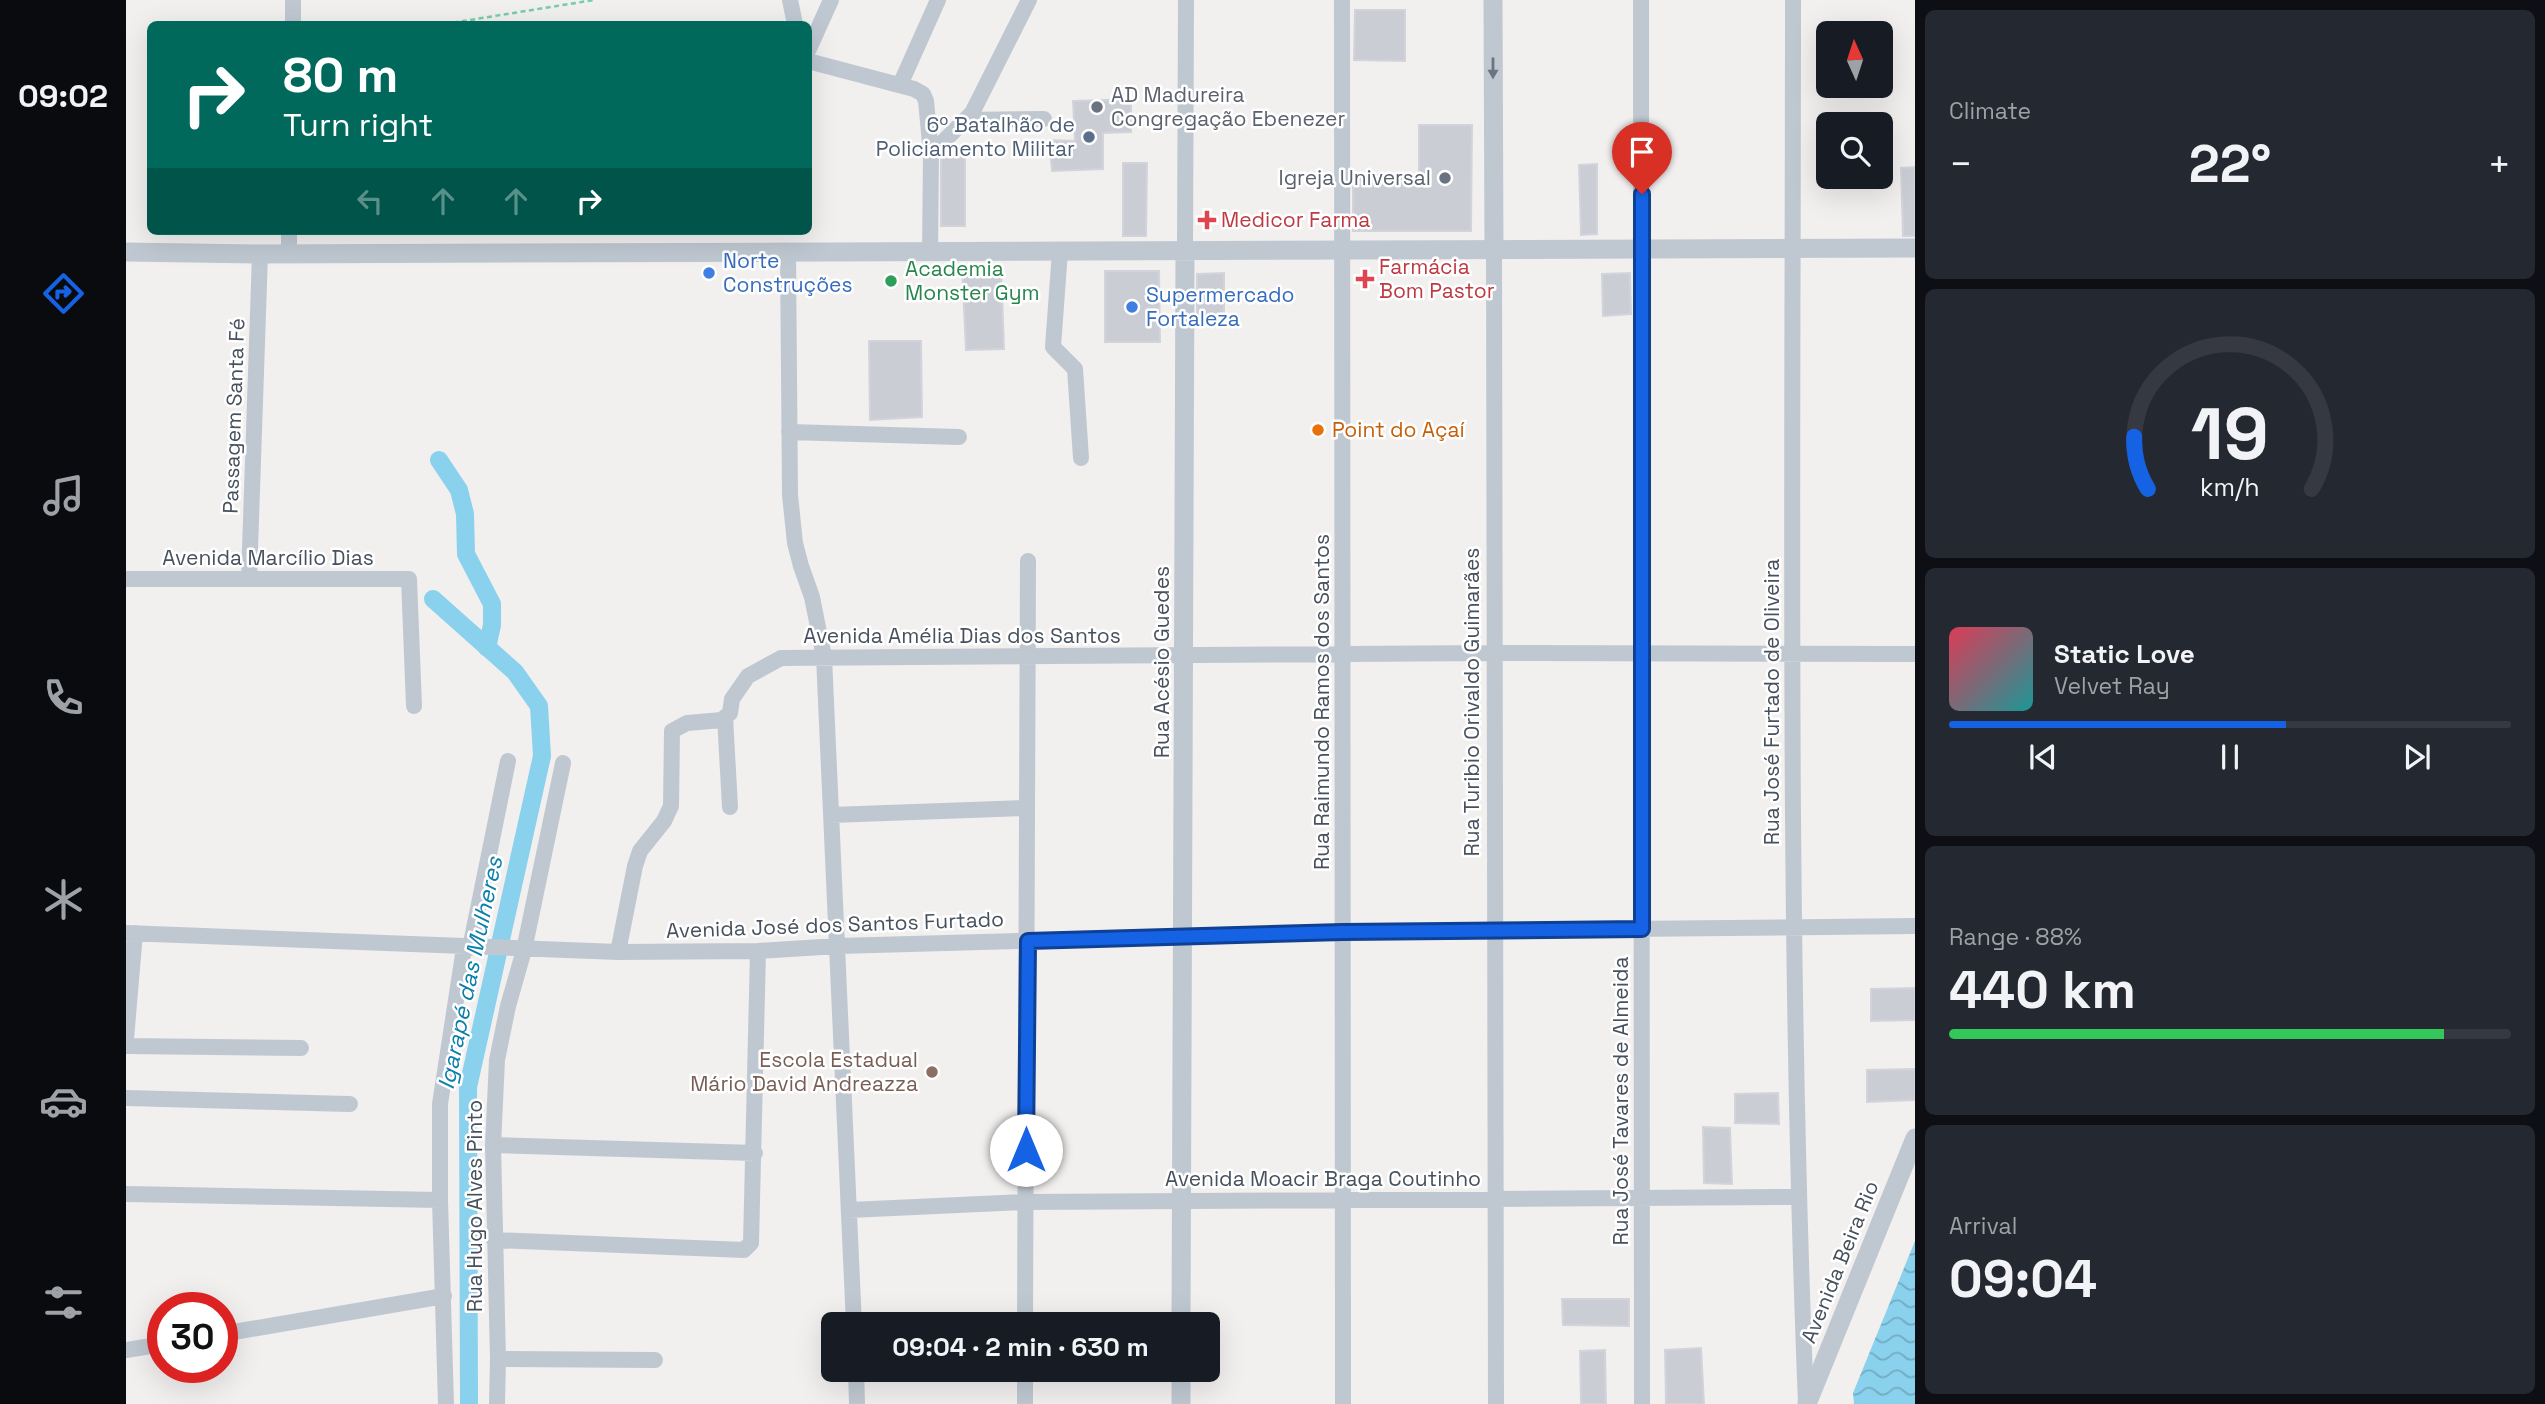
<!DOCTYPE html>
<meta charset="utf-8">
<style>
body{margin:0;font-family:"Space Grotesk",sans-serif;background:#242831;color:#f1f3f6;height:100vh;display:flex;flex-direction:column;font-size:26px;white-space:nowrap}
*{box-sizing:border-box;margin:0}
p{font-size:23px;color:#9ea1a6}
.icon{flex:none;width:38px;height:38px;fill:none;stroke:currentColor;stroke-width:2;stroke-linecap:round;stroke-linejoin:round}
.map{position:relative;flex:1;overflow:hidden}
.sheet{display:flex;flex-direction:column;gap:10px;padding:10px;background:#0d0f14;width:630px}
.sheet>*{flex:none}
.guide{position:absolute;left:21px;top:21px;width:665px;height:214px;border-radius:10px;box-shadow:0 7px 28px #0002;background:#00695c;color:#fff;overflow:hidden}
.needle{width:46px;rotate:357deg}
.fabs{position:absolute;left:1690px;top:21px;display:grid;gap:14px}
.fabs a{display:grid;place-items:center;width:77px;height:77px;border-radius:10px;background:#171b24;box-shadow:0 7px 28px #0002;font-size:35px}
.speed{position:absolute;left:21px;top:1292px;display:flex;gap:14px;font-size:35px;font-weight:700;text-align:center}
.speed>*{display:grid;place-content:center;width:91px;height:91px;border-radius:50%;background:#171b24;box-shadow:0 7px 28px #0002;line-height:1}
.speed .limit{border:10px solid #d22;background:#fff;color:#111}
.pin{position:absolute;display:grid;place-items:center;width:60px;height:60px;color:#fff;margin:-72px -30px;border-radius:50% 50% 50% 0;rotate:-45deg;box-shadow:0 0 7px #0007}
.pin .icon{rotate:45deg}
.me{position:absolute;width:77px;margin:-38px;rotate:0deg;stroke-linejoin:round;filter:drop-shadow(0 0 5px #0008)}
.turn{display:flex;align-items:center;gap:24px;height:147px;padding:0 21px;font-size:32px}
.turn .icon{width:91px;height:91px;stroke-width:2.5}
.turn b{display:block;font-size:49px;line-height:60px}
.lanes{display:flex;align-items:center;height:66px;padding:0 21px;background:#0003;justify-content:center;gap:35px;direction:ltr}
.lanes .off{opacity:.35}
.big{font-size:52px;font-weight:700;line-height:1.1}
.sheet .card{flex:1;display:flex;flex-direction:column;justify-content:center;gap:10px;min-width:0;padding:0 24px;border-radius:10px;background:#242831}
.sheet .dial{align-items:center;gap:0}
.dial svg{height:182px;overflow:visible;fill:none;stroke:#363941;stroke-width:7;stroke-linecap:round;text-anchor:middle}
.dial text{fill:#f1f3f6;stroke:none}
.song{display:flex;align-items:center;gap:21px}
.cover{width:84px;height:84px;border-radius:10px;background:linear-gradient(135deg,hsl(350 70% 55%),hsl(180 70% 35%))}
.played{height:7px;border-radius:4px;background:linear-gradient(90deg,#1662e4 60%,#363941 60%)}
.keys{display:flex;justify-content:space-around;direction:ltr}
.heat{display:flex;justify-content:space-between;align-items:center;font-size:38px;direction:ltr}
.charge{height:10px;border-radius:5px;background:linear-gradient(90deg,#34c759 88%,#363941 0)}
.trip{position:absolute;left:695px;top:1312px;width:399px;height:70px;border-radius:10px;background:#171b24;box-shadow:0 7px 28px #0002;font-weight:700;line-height:70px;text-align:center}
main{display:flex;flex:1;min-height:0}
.menu{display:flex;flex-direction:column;width:126px;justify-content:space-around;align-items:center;background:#090b0e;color:#9ea1a6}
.menu .icon{width:49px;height:49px}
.menu .on{color:#1662e4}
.menu b{font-size:32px;color:#f1f3f6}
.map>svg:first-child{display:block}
.water{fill:url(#water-waves)}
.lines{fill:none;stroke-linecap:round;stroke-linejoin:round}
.canal{stroke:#89d1ed;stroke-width:18}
.building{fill:#cbcdd5;stroke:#d3d4db;stroke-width:2}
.path{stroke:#74cea8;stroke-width:2.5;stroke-dasharray:5 3.5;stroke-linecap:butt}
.minor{stroke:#bfc8d1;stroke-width:16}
.tertiary{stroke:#bfc8d1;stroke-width:19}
.oneway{fill:#6b7580}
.route-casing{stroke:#0e4094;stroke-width:18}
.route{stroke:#1662e4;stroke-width:12}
.worship-dot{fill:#6b7280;stroke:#fff;stroke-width:2.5}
.service-dot{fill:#5c6f8a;stroke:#fff;stroke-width:2.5}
.health-dot{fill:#e0444e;stroke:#fff;stroke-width:2.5}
.shop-dot{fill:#3f7fe0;stroke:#fff;stroke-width:2.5}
.leisure-dot{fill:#2e9e5b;stroke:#fff;stroke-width:2.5}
.food-dot{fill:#e8710a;stroke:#fff;stroke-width:2.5}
.education-dot{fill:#8d6e63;stroke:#fff;stroke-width:2.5}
.labels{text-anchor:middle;stroke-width:5;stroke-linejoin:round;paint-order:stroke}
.worship-label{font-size:21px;fill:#5b616d;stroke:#fff;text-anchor:start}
.service-label{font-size:21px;fill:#4e5e75;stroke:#fff;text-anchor:end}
.health-label{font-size:21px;fill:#be3a42;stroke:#fff;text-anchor:start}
.shop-label{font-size:21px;fill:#366cbe;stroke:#fff;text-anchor:start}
.leisure-label{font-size:21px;fill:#27864d;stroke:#fff;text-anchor:start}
.street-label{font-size:21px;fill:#47515d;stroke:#fff}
.food-label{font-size:21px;fill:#c56008;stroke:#fff;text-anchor:start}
.education-label{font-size:21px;fill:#785e54;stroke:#fff;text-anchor:end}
.water-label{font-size:23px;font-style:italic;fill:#0a7fac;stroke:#fff}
</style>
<main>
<nav class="menu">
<b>09:02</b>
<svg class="icon on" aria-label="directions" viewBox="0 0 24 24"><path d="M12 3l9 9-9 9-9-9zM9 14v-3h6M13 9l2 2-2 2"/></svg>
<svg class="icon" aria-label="music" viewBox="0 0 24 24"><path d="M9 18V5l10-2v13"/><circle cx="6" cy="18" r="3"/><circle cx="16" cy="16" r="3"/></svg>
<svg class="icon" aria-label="phone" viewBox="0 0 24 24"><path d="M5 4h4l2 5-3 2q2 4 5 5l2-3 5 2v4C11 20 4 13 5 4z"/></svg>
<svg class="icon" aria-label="climate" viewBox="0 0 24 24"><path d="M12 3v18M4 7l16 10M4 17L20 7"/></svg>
<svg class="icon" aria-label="car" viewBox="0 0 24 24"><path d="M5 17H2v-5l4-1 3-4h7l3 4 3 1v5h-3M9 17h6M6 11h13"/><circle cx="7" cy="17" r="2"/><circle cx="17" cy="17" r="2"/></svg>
<svg class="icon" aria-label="filters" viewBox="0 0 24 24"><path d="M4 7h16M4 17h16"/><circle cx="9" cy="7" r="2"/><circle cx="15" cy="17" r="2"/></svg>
</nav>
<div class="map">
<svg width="1789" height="1404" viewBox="0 0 1789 1404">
<defs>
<pattern id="water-waves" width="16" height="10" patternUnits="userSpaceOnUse" patternTransform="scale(1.75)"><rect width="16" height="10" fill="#89d1ed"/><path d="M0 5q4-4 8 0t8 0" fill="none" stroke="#72acc3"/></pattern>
</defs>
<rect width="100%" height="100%" fill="#f2efef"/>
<path class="water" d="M 1789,1241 L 1789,1404 L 1728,1404 L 1727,1393 Z"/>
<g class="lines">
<path class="canal" d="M 313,460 L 333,490 L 339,514 L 340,554 L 366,604 L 366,625 L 361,648
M 307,599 L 389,672 L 413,706 L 416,756 L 342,1087 L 343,1404"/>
</g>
<path class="building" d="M 1229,10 L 1279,10 L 1279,61 L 1228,60 Z
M 1005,99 L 1005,132 L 977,133 L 977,169 L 926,171 L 923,140 L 949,141 L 947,101 Z
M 1293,125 L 1346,125 L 1345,231 L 1227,231 L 1227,175 L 1293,175 Z
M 839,149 L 839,226 L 815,226 L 815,159 L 825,150 Z
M 997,163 L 1021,163 L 1020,236 L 997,236 Z
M 1471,164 L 1471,234 L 1455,235 L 1453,165 Z
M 1789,167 L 1789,236 L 1777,236 L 1775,168 Z
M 875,266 L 878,349 L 840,350 L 836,267 Z
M 979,271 L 1033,271 L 1034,342 L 979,342 Z
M 1098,273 L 1098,320 L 1071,321 L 1071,274 Z
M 1504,273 L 1505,314 L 1477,316 L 1476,274 Z
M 743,341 L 795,341 L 796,417 L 744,420 Z
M 1789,988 L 1789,1020 L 1745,1021 L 1745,989 Z
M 1789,1069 L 1789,1100 L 1741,1102 L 1741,1070 Z
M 1652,1093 L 1653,1124 L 1609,1123 L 1609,1094 Z
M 1577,1127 L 1604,1128 L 1606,1184 L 1578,1183 Z
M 1436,1299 L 1503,1299 L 1503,1326 L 1437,1325 Z
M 1575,1348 L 1578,1404 L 1540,1404 L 1539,1350 Z
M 1479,1350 L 1480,1404 L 1455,1404 L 1454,1351 Z"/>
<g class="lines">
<path class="path" d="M 319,24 L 468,0"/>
<path class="minor" d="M 664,0 L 669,24
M 1216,0 L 1217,1404
M 1515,0 L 1516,1404
M 1667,0 C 1667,468 1661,936 1680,1404
M 167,24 L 167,0
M 682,51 L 705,0
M 682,61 L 788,89 L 797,94 L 800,101 L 805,154 L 804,252
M 774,85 L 812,0
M 840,120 L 918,119
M 805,154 L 846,113 L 903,0
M 1368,250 L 1370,1404
M 934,251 L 927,347 L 949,369 L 955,458
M 1059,251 L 1060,0
M 662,252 L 664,495 L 669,543 L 675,566 L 686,597 L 698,657 L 728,1325
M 163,254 L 163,231
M 663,432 L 833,437
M 0,579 L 283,579 L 288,706
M 123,579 L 134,254
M 599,717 L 604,807
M 705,815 L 900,808
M 0,933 L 492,952 L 632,951 L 712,946 L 1217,932 L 1789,926
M 344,948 L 382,761
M 492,952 L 509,866 L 514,851 L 538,821 L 545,806 L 546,731 L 561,723 L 596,720 L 604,713 L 606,699 L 622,676 L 655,658 L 1368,653 L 1789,654
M 0,1039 L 9,933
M 0,1046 L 175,1048
M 0,1098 L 224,1104
M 367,1145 L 629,1153
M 0,1194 L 314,1200
M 724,1210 L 900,1202 L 1671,1197
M 368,1240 L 618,1250 L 625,1243 L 632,951
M 899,1325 L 902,561
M 96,1334 L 318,1296
M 0,1350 L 37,1344
M 372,1359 L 529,1360
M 730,1370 L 731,1404
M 320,1404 L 314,1200 L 314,1104 L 338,948
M 371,1404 L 372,1359 L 367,1145 L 371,1060 L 382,1006 L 398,950 L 437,763
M 899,1404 L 899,1370"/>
<path class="tertiary" d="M 1367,0 L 1368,250
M 0,252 L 134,254 L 1789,248
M 1055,1325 L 1059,251
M 1055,1404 L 1055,1370
M 1681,1404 L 1789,1138"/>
</g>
<defs><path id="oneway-solid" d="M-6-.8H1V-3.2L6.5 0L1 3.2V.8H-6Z" transform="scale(1.75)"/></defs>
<use class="oneway" href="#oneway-solid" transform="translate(1367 68) rotate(90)"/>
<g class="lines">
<defs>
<path id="route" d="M 900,1150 L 902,941 L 1217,932 L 1516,929 L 1516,194"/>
</defs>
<use href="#route" class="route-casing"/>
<use href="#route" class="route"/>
</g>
<g class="worship-dot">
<circle cx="971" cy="107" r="7"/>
<circle cx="1319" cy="178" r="7"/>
</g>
<circle class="service-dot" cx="963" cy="137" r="7"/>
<g class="health-dot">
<path d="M1077.5 209.5h7v7h7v7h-7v7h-7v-7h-7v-7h7z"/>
<path d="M1235.5 268.5h7v7h7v7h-7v7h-7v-7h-7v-7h7z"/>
</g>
<g class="shop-dot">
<circle cx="583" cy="273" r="7"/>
<circle cx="1006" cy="307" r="7"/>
</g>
<circle class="leisure-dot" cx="765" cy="281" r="7"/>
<circle class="food-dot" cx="1192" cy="430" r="7"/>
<circle class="education-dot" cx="806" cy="1072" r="7"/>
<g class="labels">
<g class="worship-label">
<text x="985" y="102">AD Madureira<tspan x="985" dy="24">Congregação Ebenezer</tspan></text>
<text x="1305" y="185" text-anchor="end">Igreja Universal</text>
</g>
<g class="service-label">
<text x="949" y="132">6º Batalhão de<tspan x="949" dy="24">Policiamento Militar</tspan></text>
</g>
<g class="health-label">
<text x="1095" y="227">Medicor Farma</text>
<text x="1253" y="274">Farmácia<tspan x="1253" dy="24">Bom Pastor</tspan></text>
</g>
<g class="shop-label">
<text x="597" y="268">Norte<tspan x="597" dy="24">Construções</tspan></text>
<text x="1020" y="302">Supermercado<tspan x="1020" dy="24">Fortaleza</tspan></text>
</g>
<g class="leisure-label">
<text x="779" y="276">Academia<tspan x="779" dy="24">Monster Gym</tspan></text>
</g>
<g class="street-label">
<text transform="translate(108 416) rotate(-88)" y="7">Passagem Santa Fé</text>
<text x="142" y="565">Avenida Marcílio Dias</text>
<text x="836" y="643">Avenida Amélia Dias dos Santos</text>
<text transform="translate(1036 662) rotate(-90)" y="7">Rua Acésio Guedes</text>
<text transform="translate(1196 702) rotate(-90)" y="7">Rua Raimundo Ramos dos Santos</text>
<text transform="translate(1346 702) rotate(-90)" y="7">Rua Turibio Orivaldo Guimarães</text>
<text transform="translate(1646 702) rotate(-90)" y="7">Rua José Furtado de Oliveira</text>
<text transform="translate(709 925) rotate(-2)" y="7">Avenida José dos Santos Furtado</text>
<text transform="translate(1495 1101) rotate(-90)" y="7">Rua José Tavares de Almeida</text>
<text x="1197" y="1186">Avenida Moacir Braga Coutinho</text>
<text transform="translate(349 1206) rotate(-90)" y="7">Rua Hugo Alves Pinto</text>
<text transform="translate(1714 1262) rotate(-68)" y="7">Avenida Beira Rio</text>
</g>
<g class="food-label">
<text x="1206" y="437">Point do Açaí</text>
</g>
<g class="education-label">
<text x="792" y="1067">Escola Estadual<tspan x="792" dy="24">Mário David Andreazza</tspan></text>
</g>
<g class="water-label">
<text transform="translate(344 973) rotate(-78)" y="8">Igarapé das Mulheres</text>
</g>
</g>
</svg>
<div class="fabs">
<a><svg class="needle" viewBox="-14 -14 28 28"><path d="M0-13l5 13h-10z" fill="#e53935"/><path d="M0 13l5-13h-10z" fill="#9ea1a6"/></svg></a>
<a><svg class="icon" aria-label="search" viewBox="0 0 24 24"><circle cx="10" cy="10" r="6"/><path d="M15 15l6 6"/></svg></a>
</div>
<div class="speed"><div class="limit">30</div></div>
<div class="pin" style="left:1516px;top:194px;background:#d93025"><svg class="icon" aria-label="arrive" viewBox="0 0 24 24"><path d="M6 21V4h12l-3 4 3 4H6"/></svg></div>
<svg class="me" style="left:900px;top:1150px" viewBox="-20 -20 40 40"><circle r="19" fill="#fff"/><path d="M0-13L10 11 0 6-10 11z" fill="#1662e4"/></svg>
<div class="trip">09:04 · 2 min · 630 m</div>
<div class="guide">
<div class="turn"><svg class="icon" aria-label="right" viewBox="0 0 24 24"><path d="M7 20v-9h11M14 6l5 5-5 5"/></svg><div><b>80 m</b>Turn right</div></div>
<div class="lanes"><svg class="icon off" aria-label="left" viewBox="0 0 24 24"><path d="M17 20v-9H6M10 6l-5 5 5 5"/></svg><svg class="icon off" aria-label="ahead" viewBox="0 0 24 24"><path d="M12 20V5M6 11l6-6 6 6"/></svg><svg class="icon off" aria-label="ahead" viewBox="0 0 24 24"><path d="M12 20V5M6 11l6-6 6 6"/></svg><svg class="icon" aria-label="right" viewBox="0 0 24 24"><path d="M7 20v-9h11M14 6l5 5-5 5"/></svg></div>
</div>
</div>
<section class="sheet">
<div class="card"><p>Climate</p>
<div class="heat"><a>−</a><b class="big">22°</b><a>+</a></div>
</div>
<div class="card dial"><svg viewBox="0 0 100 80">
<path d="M14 69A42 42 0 1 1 86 69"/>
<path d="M14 69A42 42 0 0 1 8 46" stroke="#1662e4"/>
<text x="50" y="56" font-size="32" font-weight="700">19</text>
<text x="50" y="72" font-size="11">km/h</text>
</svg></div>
<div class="card">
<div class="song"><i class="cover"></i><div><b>Static Love</b><p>Velvet Ray</p></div></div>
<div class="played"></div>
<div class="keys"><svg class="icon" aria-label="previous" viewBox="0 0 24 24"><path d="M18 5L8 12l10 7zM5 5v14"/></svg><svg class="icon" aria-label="pause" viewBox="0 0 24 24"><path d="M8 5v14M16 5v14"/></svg><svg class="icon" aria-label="next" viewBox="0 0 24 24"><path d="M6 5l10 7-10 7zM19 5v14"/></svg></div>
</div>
<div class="card"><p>Range · 88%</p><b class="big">440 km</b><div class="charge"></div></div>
<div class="card"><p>Arrival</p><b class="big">09:04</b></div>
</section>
</main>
